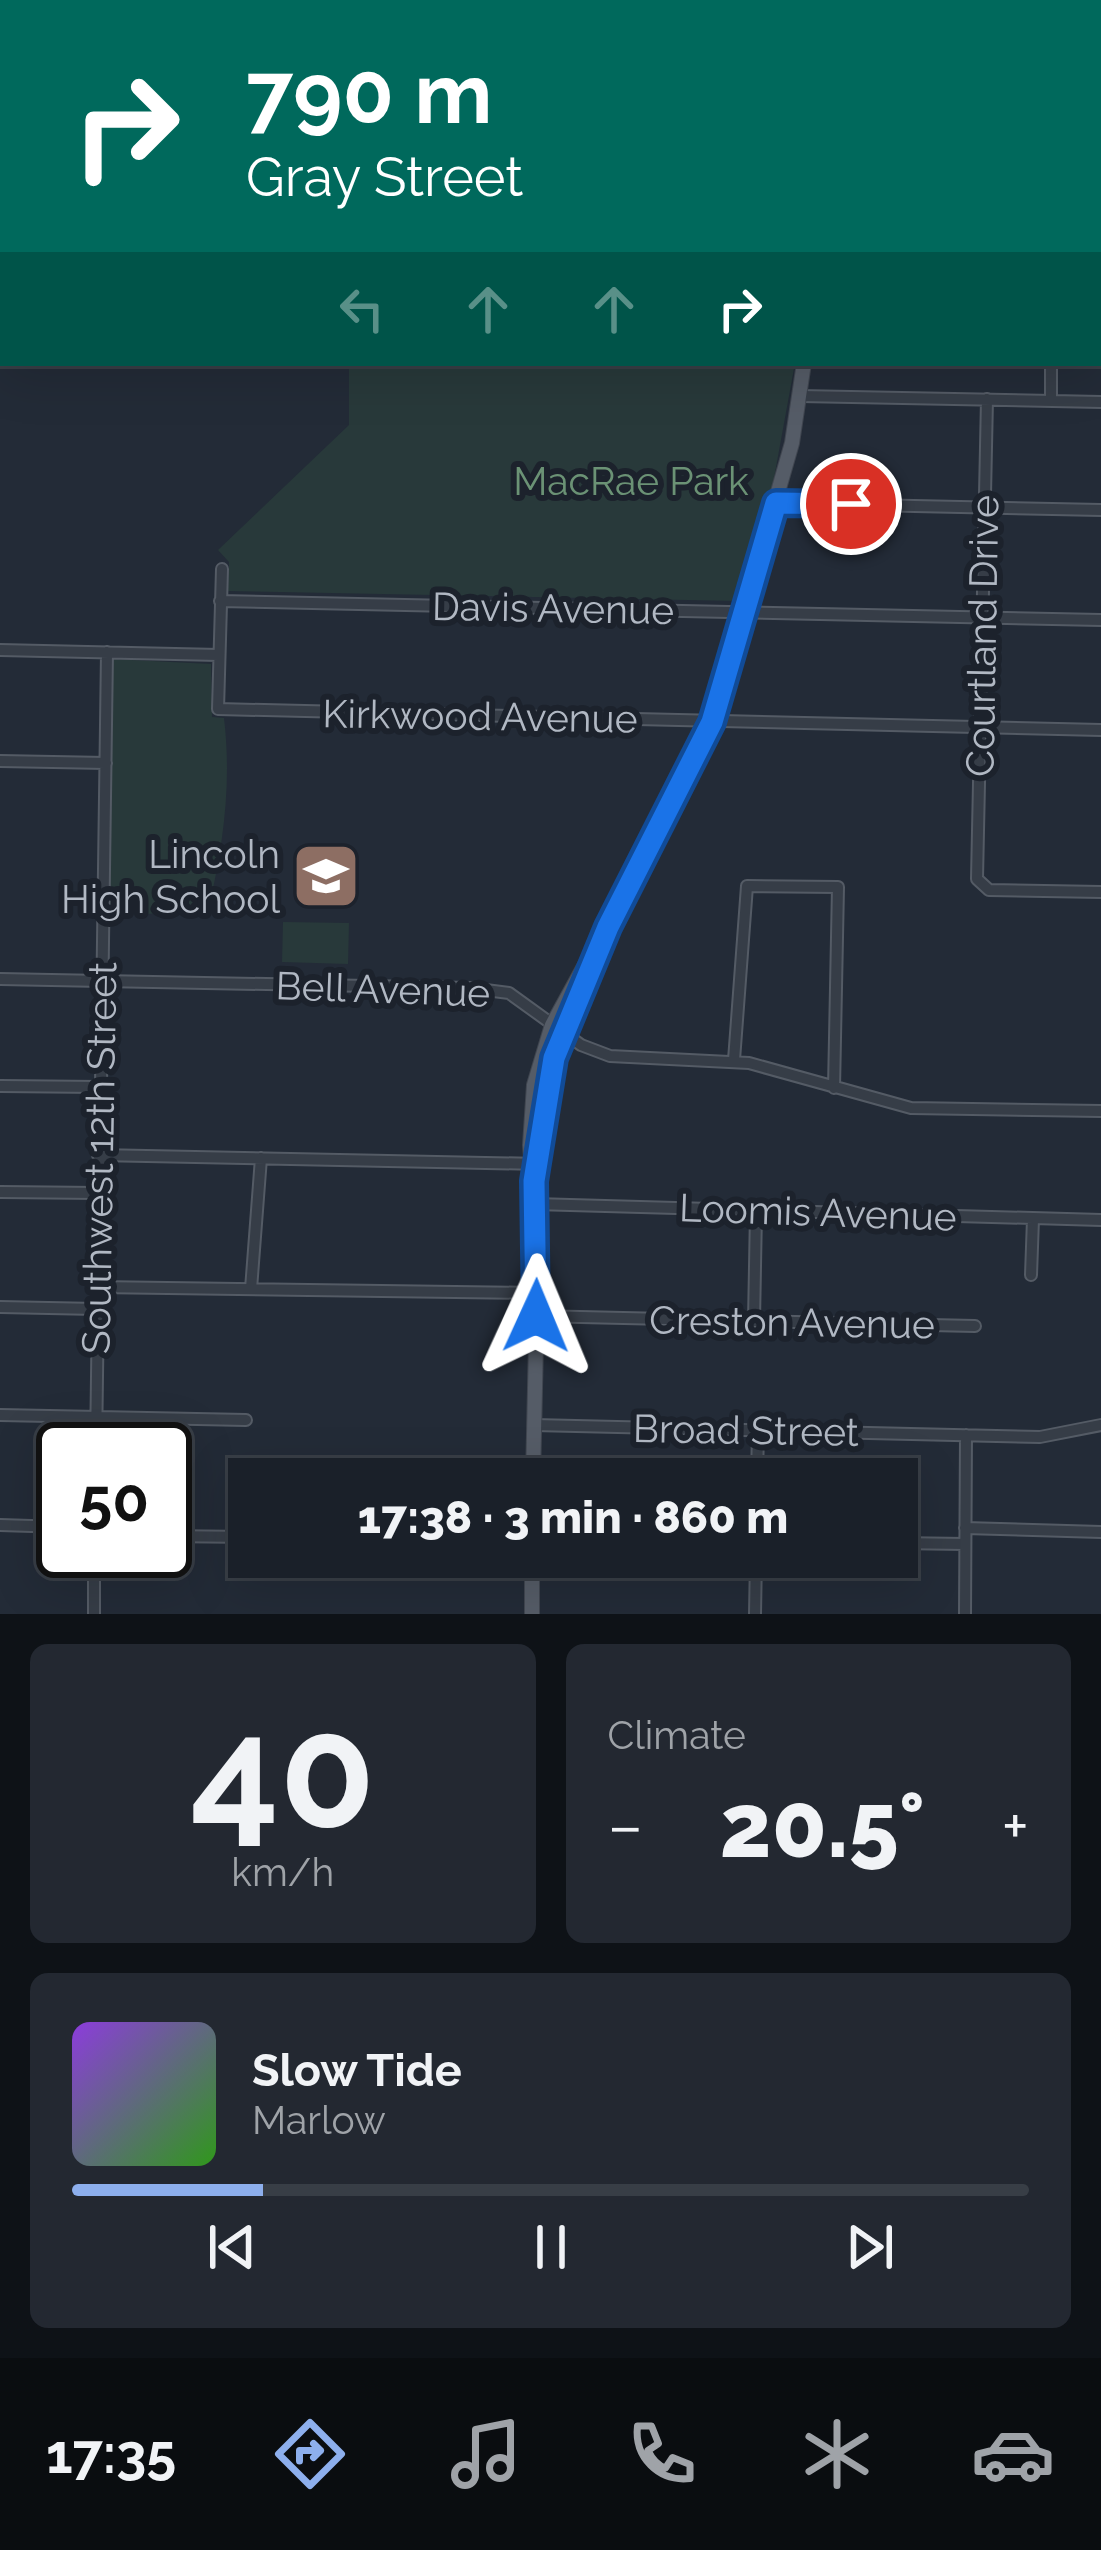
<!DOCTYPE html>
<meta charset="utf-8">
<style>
body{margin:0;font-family:Raleway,sans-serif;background:#232831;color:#f1f3f6;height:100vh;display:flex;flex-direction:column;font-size:45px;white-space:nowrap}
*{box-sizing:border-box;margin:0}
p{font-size:39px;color:#9fa3a8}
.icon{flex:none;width:66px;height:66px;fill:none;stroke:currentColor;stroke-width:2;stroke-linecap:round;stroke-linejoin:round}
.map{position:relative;height:1614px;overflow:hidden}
.details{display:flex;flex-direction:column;gap:30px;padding:30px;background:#0e1217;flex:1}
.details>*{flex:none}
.hud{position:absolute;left:0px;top:0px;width:1101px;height:366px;box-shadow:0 12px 48px #0002,0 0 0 3px #383e46;background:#00695c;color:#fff;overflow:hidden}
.speed{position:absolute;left:36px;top:1422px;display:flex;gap:24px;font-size:60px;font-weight:700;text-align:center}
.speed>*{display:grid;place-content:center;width:156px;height:156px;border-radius:50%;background:#1a2029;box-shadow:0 12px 48px #0002,0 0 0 3px #383e46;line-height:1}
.speed .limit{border:6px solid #111;border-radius:18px;background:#fff;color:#111}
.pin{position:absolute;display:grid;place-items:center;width:102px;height:102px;color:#fff;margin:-51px;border:6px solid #fff;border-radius:50%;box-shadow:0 3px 12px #0007}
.me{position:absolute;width:132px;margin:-66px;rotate:1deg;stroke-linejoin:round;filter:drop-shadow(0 0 9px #0008)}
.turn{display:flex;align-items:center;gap:42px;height:252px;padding:0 48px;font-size:54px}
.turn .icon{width:156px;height:156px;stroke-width:2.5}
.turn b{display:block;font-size:84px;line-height:102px}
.lanes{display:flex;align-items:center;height:114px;padding:0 48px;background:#0003;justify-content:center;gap:60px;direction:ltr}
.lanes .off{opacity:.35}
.big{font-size:90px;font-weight:800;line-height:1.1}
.details .widget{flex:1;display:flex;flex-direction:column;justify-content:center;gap:18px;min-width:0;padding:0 42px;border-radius:18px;background:#232831}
.details .dial{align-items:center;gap:0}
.dial b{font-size:156px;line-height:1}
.song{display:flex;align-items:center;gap:36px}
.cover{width:144px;height:144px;border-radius:18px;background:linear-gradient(135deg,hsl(270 70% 55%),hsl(110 70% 35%))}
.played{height:12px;border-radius:6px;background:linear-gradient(90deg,#8dafed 20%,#383e46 20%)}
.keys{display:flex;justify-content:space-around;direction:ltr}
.heat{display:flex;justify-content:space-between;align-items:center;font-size:66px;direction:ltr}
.details .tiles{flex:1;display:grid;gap:30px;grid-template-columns:1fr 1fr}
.widget:last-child{grid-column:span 2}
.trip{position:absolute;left:228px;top:1458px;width:690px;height:120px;border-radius:0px;background:#1a2029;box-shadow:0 12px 48px #0002,0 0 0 3px #383e46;font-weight:800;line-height:120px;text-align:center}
.menu{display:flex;height:192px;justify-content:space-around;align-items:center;background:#0a0d10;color:#9fa3a8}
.menu .icon{width:84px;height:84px}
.menu .current{color:#8dafed}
.menu b{font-size:54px;color:#f1f3f6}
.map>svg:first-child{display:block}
.green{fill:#28393a}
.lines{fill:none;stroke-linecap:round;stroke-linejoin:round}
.stream{stroke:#3a485e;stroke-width:3}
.minor-casing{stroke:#545b65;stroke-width:14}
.major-casing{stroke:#404650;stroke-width:16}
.minor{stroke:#363d47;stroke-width:10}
.major{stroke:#555c67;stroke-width:14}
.route-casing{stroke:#114b97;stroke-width:30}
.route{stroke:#1a73e8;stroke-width:21}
.labels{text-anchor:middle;stroke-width:12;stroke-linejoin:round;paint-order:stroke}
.park-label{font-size:39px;fill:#6b9275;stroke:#1c222c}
.street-label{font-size:39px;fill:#b1b8c3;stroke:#1c222c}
.poi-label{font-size:39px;fill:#b1b8c3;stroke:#1c222c;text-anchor:end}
</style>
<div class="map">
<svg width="1101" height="1614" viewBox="0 0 1101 1614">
<rect width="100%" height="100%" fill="#232b37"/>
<path class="green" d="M 0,0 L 554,0 L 3,3 L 0,217 Z
M 349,363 L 795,363 L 772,489 L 738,601 L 228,591 L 229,562 L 218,550 L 349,425 Z
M 112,659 L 211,664 L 212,717 L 224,718 C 232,785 223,846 208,912 L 107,915 Z
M 283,922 L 349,923 L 348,964 L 282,962 Z"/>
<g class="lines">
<path class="stream" d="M 736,0 L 736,3"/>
<defs>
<path id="minor" d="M 940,0 L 946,3
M 1051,0 L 1057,3
M 972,3 L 974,0
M 1098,24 L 1101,26
M 1098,86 L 1101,86
M 1098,157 L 1101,153
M 1098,292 L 1101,292
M 1051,363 L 1051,401
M 800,396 L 1101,402
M 987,399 L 977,879 L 989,890 L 1101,892
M 776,503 L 1101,510
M 222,569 L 218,709 L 1101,730
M 220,601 L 1101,620
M 0,650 L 219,655
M 0,761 L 106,763
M 0,979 L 470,988 L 509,993 L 581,1045 L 610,1056 L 749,1063 L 911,1108 L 1101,1111
M 734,1060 L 747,886 L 838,887 L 834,1088
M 0,1086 L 99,1087
M 98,1155 L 539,1164
M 0,1192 L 98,1193
M 535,1204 L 1101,1220
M 1031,1275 L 1033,1219
M 97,1287 L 537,1293
M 251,1289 L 261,1158
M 0,1307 L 97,1309
M 537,1316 L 975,1326
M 754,1321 L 756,1212
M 0,1415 L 246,1420
M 534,1425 L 1040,1437 L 1101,1425
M 96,1449 L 107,652
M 757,1479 L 758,1430
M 0,1525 L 63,1527
M 965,1528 L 1101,1532
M 165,1536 L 249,1537
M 897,1543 L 965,1544
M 94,1614 L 94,1551
M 755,1614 L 756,1557
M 965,1614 L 966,1435"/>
<path id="major" d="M 685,0 L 686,3
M 791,0 L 792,3
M 803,0 L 804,3
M 558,3 L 566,0
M 587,3 L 599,0
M 815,3 L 815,0
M 0,326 L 3,324
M 534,1181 L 548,1084 L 562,1032 L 608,927 L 712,722 L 792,443 L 804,363
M 533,1479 L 538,1252 L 530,1145 L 534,1085 L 552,1025 L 604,930
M 532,1614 L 532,1557"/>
</defs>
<use href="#minor" class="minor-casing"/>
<use href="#major" class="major-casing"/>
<use href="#minor" class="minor"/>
<use href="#major" class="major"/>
</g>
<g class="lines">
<defs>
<path id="route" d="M 536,1316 L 534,1181 L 554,1058 L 608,927 L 712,722 L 776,503 L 851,504"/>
</defs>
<use href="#route" class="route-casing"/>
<use href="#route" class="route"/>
</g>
<defs>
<symbol id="school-square" viewBox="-11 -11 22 22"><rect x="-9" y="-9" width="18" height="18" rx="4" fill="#8d6e63" stroke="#1c222c"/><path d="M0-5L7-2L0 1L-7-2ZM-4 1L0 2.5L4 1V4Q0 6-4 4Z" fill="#fff"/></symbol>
</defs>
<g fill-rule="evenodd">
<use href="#school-square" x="288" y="838" width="76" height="76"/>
</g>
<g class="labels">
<g class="park-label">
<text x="631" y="495">MacRae Park</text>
</g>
<g class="street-label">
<text transform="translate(553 608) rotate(1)" y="14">Davis Avenue</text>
<text transform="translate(982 636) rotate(-89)" y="14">Courtland Drive</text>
<text transform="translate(480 716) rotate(1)" y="14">Kirkwood Avenue</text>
<text transform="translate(383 989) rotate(2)" y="14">Bell Avenue</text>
<text transform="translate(99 1158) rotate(-89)" y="14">Southwest 12th Street</text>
<text transform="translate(818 1212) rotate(2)" y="14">Loomis Avenue</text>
<text transform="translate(792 1322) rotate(1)" y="14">Creston Avenue</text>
<text transform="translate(746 1430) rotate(1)" y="14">Broad Street</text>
</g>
<g class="poi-label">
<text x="280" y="868">Lincoln<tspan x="280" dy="45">High School</tspan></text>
</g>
</g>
</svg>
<div class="speed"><div class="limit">50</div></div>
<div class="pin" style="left:851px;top:504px;background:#d93025"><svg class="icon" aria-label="arrive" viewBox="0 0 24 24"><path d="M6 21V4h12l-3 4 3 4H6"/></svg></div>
<svg class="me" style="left:536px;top:1316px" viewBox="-20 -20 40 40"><path d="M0-17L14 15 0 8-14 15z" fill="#1a73e8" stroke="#fff" stroke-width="4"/></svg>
<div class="trip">17:38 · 3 min · 860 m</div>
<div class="hud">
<div class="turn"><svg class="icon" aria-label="right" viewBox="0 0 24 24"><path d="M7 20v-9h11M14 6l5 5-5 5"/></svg><div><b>790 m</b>Gray Street</div></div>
<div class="lanes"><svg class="icon off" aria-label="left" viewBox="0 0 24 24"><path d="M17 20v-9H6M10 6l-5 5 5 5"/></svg><svg class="icon off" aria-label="ahead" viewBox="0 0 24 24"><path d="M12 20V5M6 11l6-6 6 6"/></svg><svg class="icon off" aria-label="ahead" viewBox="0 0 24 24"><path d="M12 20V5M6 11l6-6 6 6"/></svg><svg class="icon" aria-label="right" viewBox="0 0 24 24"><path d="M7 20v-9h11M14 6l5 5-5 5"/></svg></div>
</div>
</div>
<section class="details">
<div class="tiles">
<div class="widget dial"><b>40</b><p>km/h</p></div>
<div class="widget"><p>Climate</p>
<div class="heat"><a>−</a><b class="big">20.5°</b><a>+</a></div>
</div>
<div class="widget">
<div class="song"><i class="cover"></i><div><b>Slow Tide</b><p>Marlow</p></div></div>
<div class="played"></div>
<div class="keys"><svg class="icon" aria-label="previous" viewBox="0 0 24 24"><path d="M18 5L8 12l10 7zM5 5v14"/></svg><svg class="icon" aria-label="pause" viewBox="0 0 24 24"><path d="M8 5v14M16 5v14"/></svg><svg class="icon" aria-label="next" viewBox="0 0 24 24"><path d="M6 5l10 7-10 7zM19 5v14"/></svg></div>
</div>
</div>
</section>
<nav class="menu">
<b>17:35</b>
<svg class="icon current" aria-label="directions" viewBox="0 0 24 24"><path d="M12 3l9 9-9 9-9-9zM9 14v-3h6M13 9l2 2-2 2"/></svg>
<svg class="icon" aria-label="music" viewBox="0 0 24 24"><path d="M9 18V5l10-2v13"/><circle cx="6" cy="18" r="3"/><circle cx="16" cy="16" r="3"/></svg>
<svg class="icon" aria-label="phone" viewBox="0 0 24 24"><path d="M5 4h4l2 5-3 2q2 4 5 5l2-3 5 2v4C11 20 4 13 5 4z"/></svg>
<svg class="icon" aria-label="climate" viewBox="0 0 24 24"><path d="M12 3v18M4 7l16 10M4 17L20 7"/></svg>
<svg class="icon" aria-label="car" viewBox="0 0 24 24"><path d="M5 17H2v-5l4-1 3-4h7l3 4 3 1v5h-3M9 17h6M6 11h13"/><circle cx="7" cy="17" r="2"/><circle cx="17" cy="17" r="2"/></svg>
</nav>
